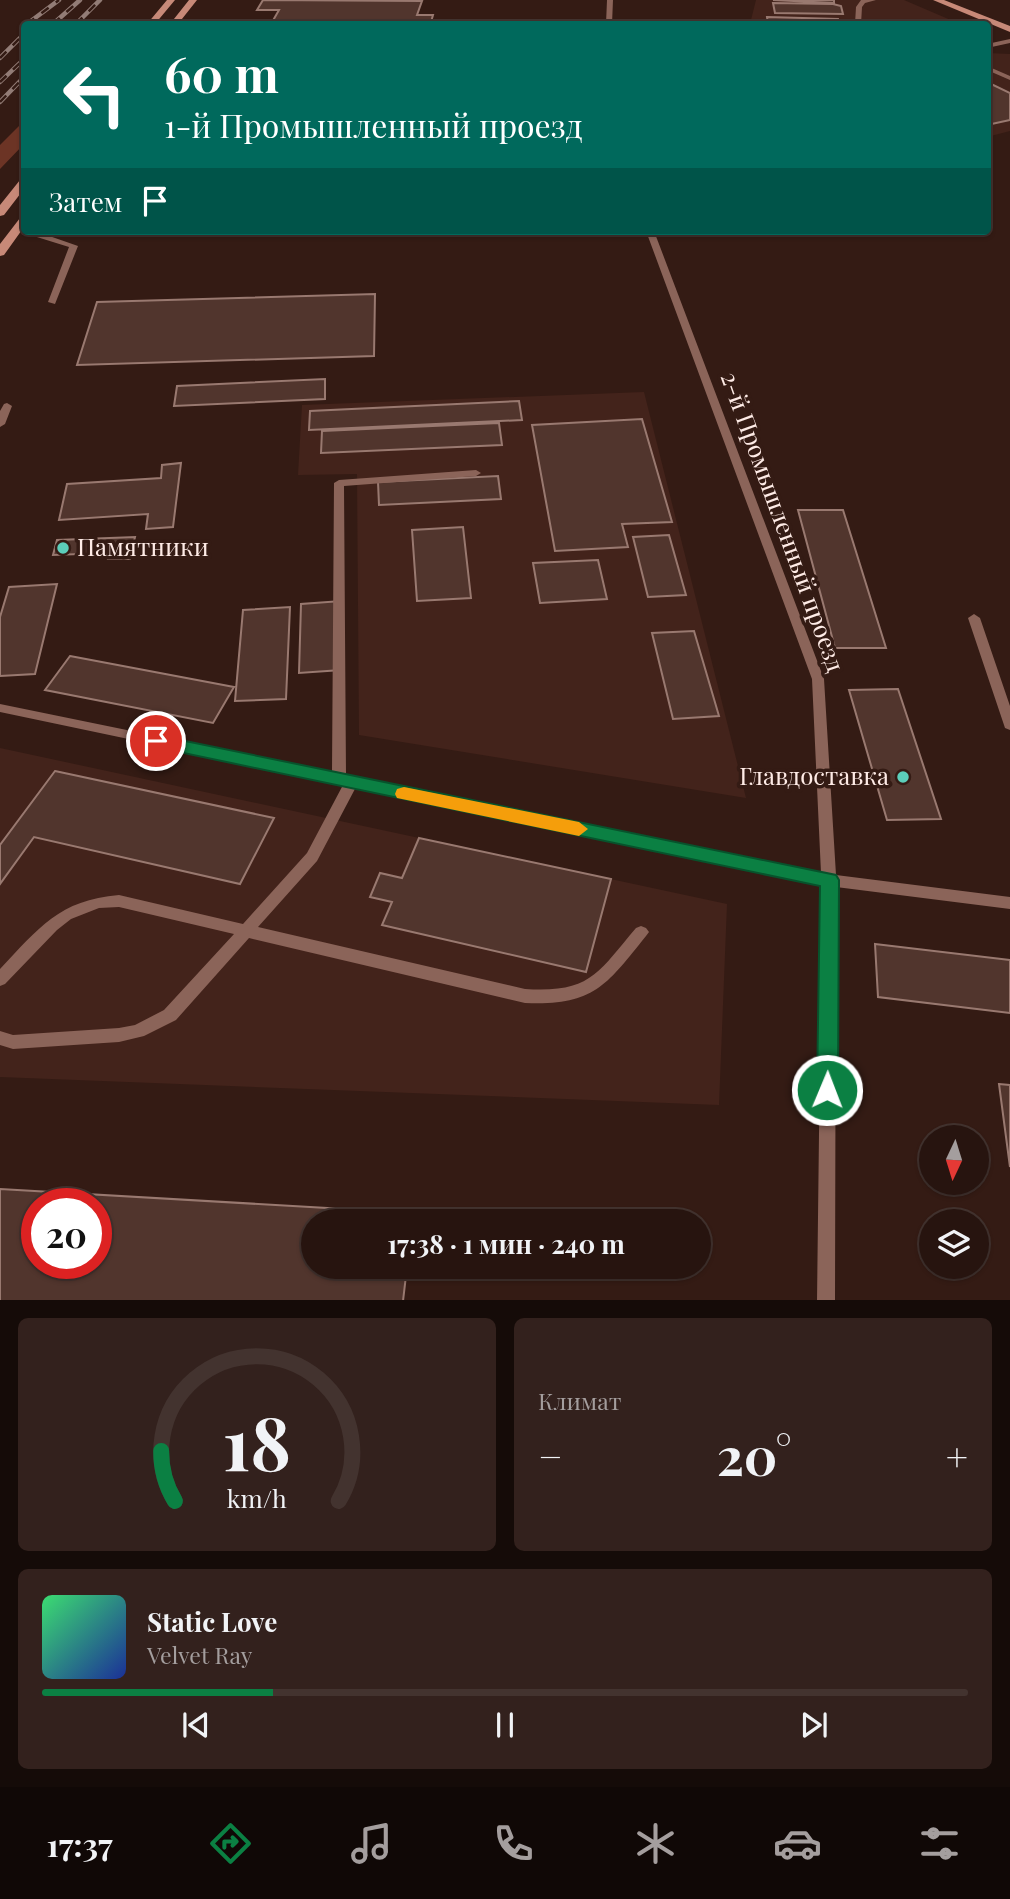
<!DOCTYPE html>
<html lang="ru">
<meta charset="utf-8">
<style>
body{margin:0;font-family:"Playfair Display",serif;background:#33211d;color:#f1f3f6;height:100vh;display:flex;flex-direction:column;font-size:26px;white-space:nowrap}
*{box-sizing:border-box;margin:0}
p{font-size:23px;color:#a49e9e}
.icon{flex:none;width:38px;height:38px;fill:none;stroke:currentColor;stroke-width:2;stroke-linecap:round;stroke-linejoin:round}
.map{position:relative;height:1300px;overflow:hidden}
.panel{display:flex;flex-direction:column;gap:18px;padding:18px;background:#150b08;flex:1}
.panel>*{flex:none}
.banner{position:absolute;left:21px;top:21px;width:970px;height:214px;border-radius:7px;box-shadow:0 2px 5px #0004,0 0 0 2px #43332f;background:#00695c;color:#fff;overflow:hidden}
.needle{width:46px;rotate:184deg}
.fabs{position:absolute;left:919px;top:1125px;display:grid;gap:14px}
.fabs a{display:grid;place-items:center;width:70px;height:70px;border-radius:50%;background:#27140f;box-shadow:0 2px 5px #0004,0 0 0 2px #43332f;font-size:35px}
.speed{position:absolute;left:21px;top:1188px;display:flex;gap:14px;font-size:35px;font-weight:700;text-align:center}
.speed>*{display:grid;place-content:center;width:91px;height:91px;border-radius:50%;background:#27140f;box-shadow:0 2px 5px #0004,0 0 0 2px #43332f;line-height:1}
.speed .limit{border:10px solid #d22;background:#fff;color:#111}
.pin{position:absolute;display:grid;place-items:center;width:60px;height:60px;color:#fff;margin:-30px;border:4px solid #fff;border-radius:50%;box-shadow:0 2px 7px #0007}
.me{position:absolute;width:77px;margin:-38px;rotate:1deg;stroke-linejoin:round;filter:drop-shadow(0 0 5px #0008)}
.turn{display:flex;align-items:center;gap:24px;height:147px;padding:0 28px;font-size:32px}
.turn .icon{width:91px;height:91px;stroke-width:2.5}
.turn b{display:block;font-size:49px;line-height:60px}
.then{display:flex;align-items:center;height:66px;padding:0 28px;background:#0003;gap:14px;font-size:26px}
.big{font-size:52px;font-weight:700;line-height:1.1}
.panel .tile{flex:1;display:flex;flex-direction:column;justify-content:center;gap:10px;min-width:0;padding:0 24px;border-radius:10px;background:#33211d}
.panel .dial{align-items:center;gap:0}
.dial svg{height:182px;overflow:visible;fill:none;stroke:#43332f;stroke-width:7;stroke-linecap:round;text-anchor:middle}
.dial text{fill:#f1f3f6;stroke:none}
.song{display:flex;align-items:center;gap:21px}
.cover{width:84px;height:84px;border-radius:10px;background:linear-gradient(135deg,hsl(140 70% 55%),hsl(230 70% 35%))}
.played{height:7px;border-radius:4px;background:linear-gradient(90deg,#0b8043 25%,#43332f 25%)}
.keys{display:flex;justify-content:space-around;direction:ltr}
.heat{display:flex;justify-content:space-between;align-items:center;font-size:38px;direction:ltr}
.panel .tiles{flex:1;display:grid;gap:18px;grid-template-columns:1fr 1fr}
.tile:last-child{grid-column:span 2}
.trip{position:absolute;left:301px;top:1209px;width:410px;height:70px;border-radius:35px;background:#27140f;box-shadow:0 2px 5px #0004,0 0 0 2px #43332f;font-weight:700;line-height:70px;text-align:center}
.tabs{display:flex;height:112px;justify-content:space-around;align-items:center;background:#100806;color:#a49e9e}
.tabs .icon{width:49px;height:49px}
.tabs .selected{color:#0b8043}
.tabs b{font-size:32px;color:#f1f3f6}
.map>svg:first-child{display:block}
.built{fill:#43231b}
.green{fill:#6c3425}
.building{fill:#51352d;stroke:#997970;stroke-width:2;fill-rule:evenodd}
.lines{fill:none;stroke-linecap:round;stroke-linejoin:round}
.lane{fill:#8b6459;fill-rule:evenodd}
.secondary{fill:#c78978;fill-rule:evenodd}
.rail-casing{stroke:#927c76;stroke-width:4.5}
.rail{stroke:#341b14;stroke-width:2.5;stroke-dasharray:9;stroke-linecap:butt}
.route{fill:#0b8043;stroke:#07532c;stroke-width:2}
.slow{fill:#f59e0b}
.poi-dot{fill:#5cceba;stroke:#341b14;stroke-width:2.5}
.labels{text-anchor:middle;stroke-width:7;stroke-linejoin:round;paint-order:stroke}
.street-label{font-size:24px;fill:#feebe6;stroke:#341b14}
.poi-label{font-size:24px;fill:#feebe6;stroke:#341b14;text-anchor:start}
</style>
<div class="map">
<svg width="1010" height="1301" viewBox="0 0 1010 1301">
<rect width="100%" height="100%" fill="#341b14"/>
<path class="built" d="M 756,0 L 904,0 L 960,24 L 750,24 Z
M 987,53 L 1010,54 L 1010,131 L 987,137 Z
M 644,392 L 746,798 L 359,735 L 357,474 L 298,475 L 302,405 Z
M 0,748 L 727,904 L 719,1105 L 0,1077 Z"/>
<path class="green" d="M 24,116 L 24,144 L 0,169 L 0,145 L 20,125 Z"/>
<path class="building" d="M 263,0 L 422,1 L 417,15 L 433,15 L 431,22 L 405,22 L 404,24 L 324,20 L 322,24 L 271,24 L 279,10 L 257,10 Z
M 834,0 L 834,3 L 773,0 Z
M 773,3 L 833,4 L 841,6 L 843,14 L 775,13 Z
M 767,17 L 838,19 L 839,24 L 768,24 Z
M 987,82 L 1010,93 L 1010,120 L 987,125 Z
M 375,294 L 374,356 L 77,365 L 97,302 Z
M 325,379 L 325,399 L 174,406 L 177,386 Z
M 519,401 L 522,420 L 309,430 L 310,411 Z
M 642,419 L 672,522 L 622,524 L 628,547 L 555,551 L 532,425 Z
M 499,423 L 502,445 L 321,453 L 322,431 Z
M 181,463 L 173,527 L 146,529 L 148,514 L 59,520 L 67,484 L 161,478 L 162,465 Z
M 498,476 L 501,499 L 379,505 L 378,482 Z
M 798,510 L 843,510 L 886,648 L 835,648 Z
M 463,527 L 471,598 L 417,601 L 412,530 Z
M 669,535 L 686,595 L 648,597 L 633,537 Z
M 135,537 L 130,559 L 108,559 L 109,553 L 53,555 L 57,540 Z
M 598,560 L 607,599 L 540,603 L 533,563 Z
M 57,584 L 35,674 L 0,676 L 0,617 L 9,587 Z
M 341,601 L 341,670 L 299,673 L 301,604 Z
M 290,607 L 286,699 L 235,701 L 243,610 Z
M 694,631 L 719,716 L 673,719 L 652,633 Z
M 70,656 L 234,687 L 213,723 L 45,690 Z
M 898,689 L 941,819 L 887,820 L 849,690 Z
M 55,771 L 274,818 L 240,884 L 34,837 L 0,884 L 0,845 Z
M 419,838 L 611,879 L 586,972 L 382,925 L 392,902 L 370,897 L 380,873 L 402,878 Z
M 875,944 L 1010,960 L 1010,1013 L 878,997 Z
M 999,1084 L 1010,1085 L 1010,1167 Z
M 0,1189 L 413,1213 L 412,1222 L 313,1222 L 313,1267 L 407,1267 L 403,1301 L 0,1301 ZM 37,1204 L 96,1204 L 96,1264 L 37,1264 Z"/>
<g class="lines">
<path class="lane" d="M 607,0 L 613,0 L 612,24 L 606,24 Z
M 861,0 L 876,0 L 865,3 L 862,7 L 861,24 L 855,24 L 856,7 Z
M 716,20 L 719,22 L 719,24 L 713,24 Z
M 1010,39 L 1010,43 L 987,48 L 987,44 Z
M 987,66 L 1010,76 L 1010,80 L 987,70 Z
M 24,229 L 24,231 L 35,231 L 78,246 L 55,304 L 48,302 L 69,247 L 24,233 Z
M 646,231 L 654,231 L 824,679 L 836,875 L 1010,897 L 1010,909 L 836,887 L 835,1301 L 817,1301 L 822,884 L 356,787 L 317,861 L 258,927 L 525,989 C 590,993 597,974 636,928 L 641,926 L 646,928 L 649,932 L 646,936 C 606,986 593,1006 525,1003 L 249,938 L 176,1020 L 144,1036 L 119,1042 L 13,1049 L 0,1045 L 0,1031 L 13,1035 L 119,1028 L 135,1025 L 164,1010 L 234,934 L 119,907 L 99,908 L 71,919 L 57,930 L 5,984 L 0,986 L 0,969 C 39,928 59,900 119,895 L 243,924 L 307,853 L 343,785 L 339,786 L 333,782 L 0,712 L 0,704 L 332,772 L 334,483 L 339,480 L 476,470 L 481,473 L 476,476 L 344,486 L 346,775 L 821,873 L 812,679 Z
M 7,403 L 12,406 L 5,424 L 0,427 L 0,411 L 4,404 Z
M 974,614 L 980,618 L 1010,706 L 1010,730 L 1005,728 L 1004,725 L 968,618 Z"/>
<path class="secondary" d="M 167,0 L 175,0 L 155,24 L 147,24 Z
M 189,0 L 197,0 L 178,24 L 170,24 Z
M 933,0 L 944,0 L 1010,26 L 1010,32 Z
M 24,179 L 24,189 L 4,215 L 0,216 L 0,205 L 20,180 Z
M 24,217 L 24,227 L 4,255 L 0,256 L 0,244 L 20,218 Z"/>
<defs>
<path id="rail" d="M 27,24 L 59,0
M 53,24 L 80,0
M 76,24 L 100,0
M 0,58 L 24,34
M 0,82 L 24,59
M 0,102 L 24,77"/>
</defs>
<use href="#rail" class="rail-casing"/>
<use href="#rail" class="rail"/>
</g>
<path class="route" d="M 156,735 L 836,875 L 839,880 L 838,1090 L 835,1097 L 827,1100 L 820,1097 L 817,1090 L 820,886 L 150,746 L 148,741 Z"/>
<path class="slow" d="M 404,787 L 579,822 L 588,829 L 579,836 L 397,798 L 395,794 L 397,789 Z"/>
<g class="poi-dot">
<circle cx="63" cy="548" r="7"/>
<circle cx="903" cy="777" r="7"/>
</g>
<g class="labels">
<g class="street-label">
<text transform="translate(782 522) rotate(70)" y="8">2-й Промышленный проезд</text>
</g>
<g class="poi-label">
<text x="77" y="556">Памятники</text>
<text x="889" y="785" text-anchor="end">Главдоставка</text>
</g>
</g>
</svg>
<div class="fabs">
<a><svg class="needle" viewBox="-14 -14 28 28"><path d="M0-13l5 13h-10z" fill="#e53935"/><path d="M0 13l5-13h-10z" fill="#a49e9e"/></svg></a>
<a><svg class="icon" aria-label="layers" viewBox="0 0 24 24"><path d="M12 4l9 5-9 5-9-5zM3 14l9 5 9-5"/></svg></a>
</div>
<div class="speed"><div class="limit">20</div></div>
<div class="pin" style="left:156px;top:741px;background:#d93025"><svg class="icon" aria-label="arrive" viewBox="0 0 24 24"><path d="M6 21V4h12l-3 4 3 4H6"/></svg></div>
<svg class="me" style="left:827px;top:1090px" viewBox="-20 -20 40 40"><circle r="17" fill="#0b8043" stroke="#fff" stroke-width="3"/><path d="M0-11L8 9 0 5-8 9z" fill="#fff"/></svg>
<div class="trip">17:38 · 1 мин · 240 m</div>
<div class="banner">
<div class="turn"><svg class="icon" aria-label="left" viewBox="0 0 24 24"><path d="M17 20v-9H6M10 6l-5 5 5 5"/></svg><div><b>60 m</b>1-й Промышленный проезд</div></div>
<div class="then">Затем<svg class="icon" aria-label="arrive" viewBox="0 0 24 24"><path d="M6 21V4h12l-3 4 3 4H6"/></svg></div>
</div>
</div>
<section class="panel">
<div class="tiles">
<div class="tile dial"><svg viewBox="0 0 100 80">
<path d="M14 69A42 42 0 1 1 86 69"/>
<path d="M14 69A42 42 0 0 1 8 47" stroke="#0b8043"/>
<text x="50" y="56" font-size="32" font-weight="700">18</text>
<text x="50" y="72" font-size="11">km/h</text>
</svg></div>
<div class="tile"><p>Климат</p>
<div class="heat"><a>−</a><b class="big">20°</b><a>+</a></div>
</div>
<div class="tile">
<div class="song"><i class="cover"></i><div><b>Static Love</b><p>Velvet Ray</p></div></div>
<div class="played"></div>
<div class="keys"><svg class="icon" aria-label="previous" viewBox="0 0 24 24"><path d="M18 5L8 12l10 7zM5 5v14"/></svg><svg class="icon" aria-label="pause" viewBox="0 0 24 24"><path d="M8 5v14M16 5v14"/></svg><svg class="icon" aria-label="next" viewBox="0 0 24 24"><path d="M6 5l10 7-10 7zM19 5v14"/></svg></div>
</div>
</div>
</section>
<nav class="tabs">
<b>17:37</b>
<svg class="icon selected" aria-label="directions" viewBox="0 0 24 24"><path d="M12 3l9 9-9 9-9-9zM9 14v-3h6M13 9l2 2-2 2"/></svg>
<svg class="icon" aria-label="music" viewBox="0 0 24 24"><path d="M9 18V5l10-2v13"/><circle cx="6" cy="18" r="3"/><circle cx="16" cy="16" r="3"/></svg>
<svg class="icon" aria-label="phone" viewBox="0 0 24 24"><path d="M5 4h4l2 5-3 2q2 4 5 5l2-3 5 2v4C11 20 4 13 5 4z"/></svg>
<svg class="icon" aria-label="climate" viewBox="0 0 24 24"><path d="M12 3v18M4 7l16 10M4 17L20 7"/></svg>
<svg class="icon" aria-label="car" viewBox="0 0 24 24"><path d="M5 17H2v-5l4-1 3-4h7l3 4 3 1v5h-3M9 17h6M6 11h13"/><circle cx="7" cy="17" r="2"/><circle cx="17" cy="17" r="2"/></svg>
<svg class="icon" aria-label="filters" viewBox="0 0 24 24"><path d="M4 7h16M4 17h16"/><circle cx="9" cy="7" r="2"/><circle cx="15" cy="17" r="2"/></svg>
</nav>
